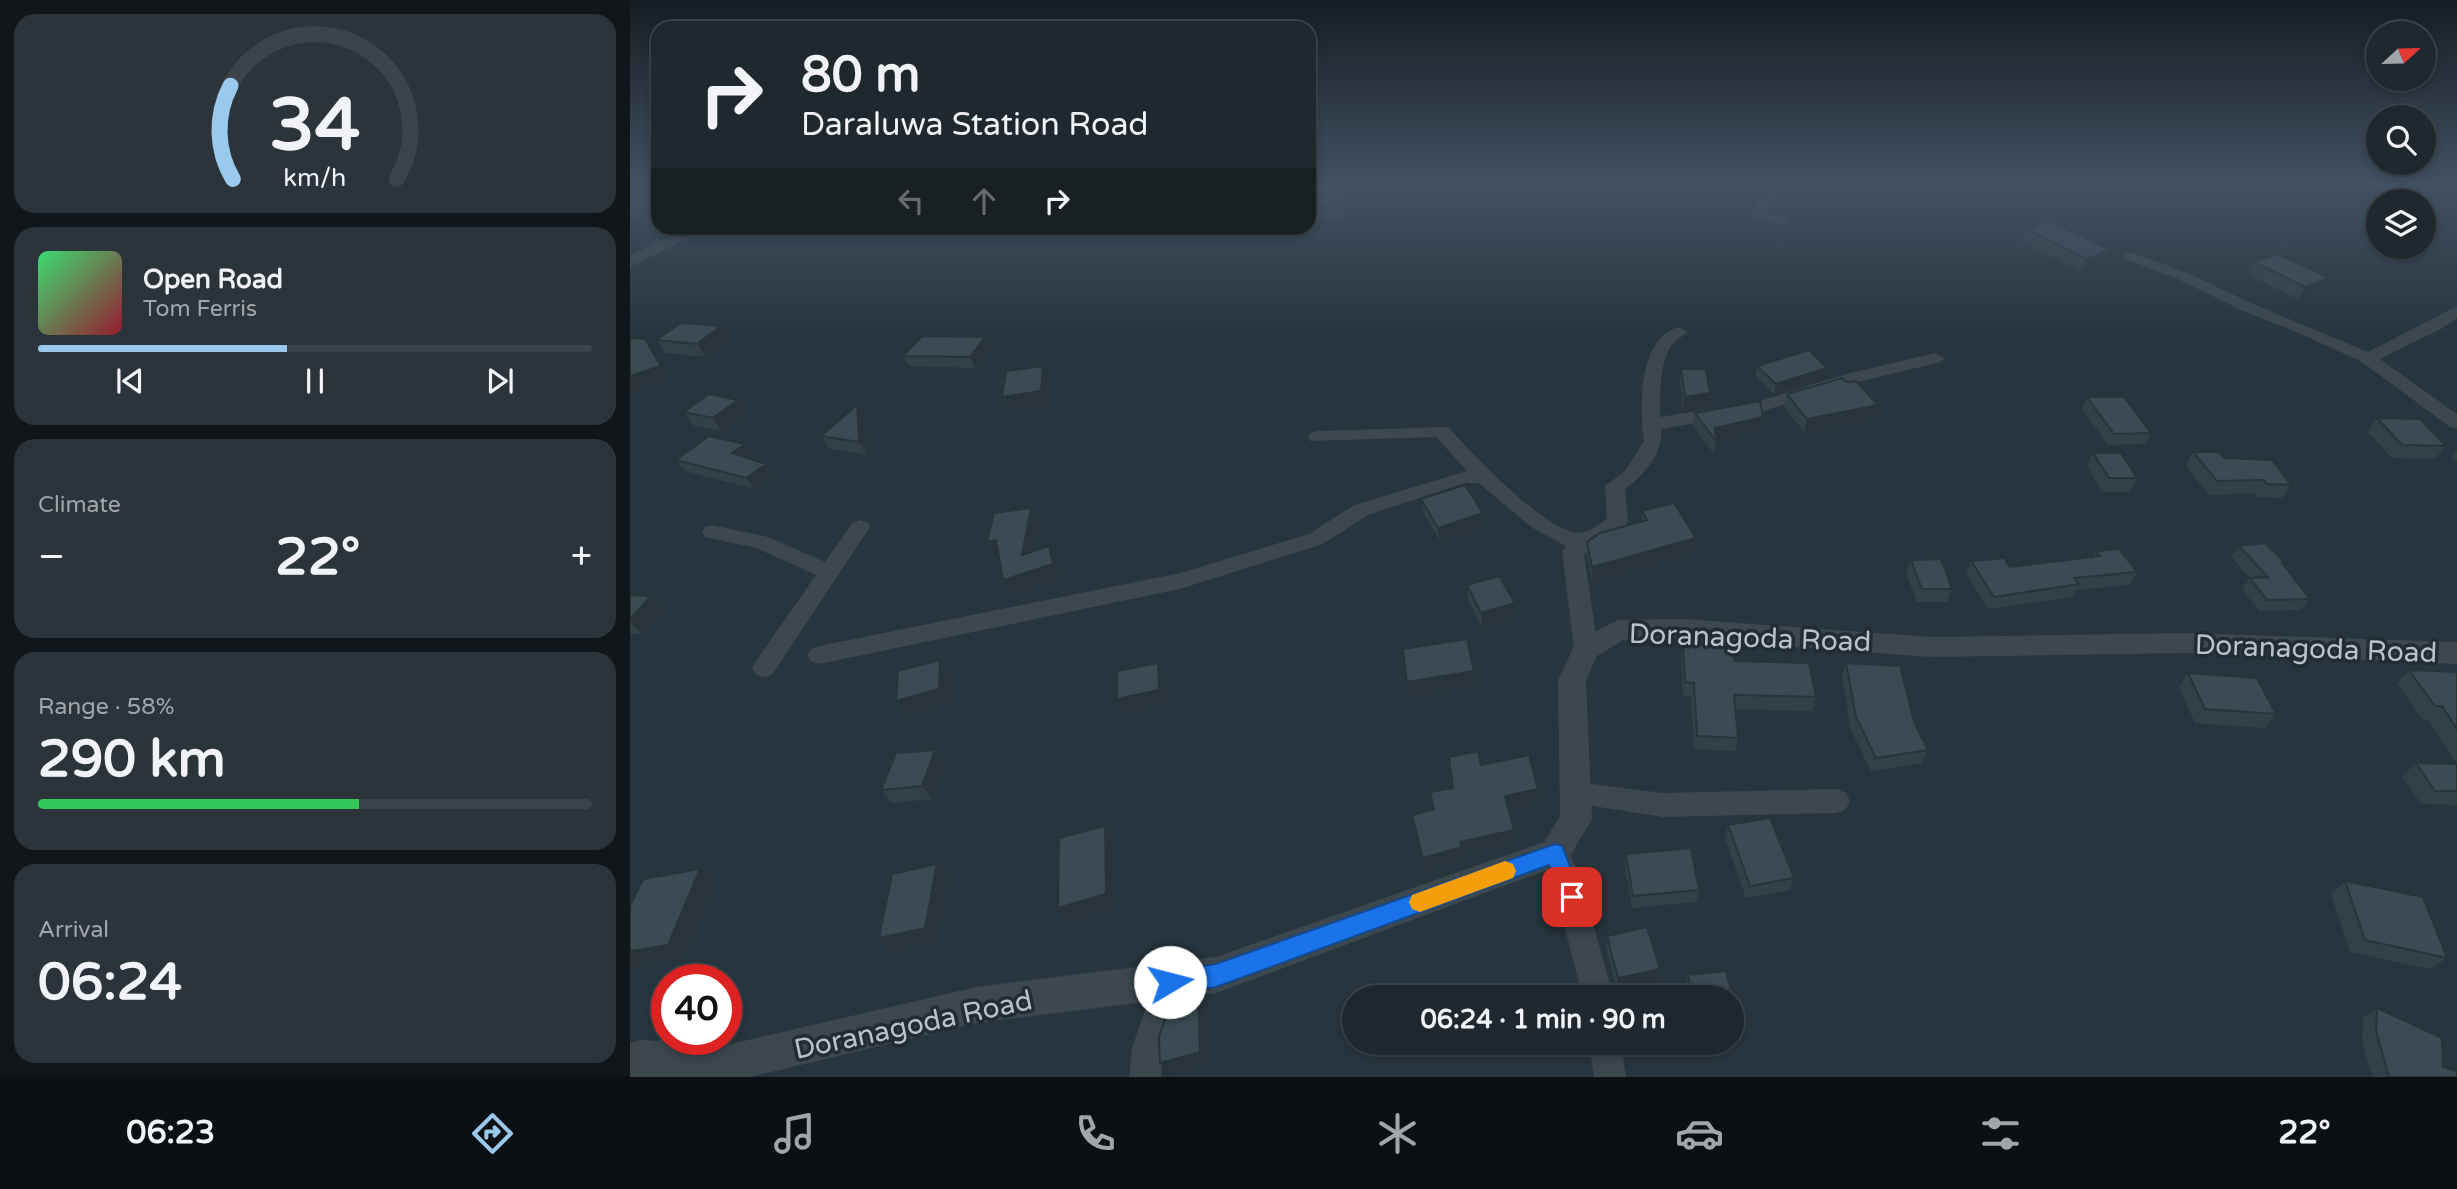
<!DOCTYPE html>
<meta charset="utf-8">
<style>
body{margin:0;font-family:"Varela Round",sans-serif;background:#2b343a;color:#f1f3f6;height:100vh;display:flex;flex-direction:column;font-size:26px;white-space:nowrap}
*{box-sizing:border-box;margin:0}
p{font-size:23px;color:#a1a6aa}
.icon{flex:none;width:38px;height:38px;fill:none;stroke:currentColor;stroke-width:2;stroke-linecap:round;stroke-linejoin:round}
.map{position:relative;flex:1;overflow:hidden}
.sheet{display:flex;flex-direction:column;gap:14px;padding:14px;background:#101619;width:630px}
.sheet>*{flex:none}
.top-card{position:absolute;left:21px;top:21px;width:665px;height:214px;border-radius:21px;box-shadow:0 4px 10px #0003,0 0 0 2px #3c444a;background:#1e282e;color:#f1f3f6;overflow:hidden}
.needle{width:46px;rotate:68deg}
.fabs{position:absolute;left:1736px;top:21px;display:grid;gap:14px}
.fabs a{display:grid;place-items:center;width:70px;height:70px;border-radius:50%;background:#1e282e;box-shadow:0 4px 10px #0003,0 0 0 2px #3c444a;font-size:35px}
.speed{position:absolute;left:21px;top:964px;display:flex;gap:14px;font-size:35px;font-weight:700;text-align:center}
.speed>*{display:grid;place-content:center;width:91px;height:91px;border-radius:50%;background:#1e282e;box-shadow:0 4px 10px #0003,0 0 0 2px #3c444a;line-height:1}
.speed .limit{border:10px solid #d22;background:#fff;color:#111}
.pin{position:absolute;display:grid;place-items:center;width:60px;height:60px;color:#fff;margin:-30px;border-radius:14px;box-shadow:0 4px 10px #0006}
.me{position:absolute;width:77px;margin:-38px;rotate:82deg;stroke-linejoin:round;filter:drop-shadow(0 0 5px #0008)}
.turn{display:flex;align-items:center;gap:24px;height:147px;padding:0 35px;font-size:32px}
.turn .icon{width:91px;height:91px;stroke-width:2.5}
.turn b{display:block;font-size:49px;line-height:60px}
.lanes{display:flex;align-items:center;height:66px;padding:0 35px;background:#0003;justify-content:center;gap:35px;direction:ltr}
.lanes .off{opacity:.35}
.big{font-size:52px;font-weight:700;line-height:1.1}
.sheet .widget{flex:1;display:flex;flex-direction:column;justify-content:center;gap:10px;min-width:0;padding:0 24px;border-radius:21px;background:#2b343a}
.sheet .dial{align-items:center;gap:0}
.dial svg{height:182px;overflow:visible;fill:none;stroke:#3c444a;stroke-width:7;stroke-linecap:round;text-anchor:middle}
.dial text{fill:#f1f3f6;stroke:none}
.song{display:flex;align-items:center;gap:21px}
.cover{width:84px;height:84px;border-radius:10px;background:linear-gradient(135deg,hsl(140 70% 55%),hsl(350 70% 35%))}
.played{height:7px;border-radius:4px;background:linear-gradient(90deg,#99c9ed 45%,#3c444a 45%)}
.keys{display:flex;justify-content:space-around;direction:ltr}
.heat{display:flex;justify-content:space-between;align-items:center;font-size:38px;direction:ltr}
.charge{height:10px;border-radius:5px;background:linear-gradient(90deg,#34c759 58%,#3c444a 0)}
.trip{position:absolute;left:712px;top:985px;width:402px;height:70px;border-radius:35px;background:#1e282e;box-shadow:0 4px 10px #0003,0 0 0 2px #3c444a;font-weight:700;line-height:70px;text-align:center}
.menu{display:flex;height:112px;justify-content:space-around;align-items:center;background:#0c1012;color:#a1a6aa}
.menu .icon{width:49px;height:49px}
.menu .active{color:#99c9ed}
.menu b{font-size:32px;color:#f1f3f6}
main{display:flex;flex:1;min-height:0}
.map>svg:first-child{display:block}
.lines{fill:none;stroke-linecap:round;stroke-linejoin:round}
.minor{fill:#3c474e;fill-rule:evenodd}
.tertiary{fill:#3c474e;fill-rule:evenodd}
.wall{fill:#334047}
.shaded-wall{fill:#29343a}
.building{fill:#3b4a53;stroke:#29343a;stroke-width:2}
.route{fill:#1a73e8;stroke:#114b97;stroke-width:2}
.slow{fill:#f59e0b}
.labels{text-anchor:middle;stroke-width:7;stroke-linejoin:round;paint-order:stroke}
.near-street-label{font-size:28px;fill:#b9c2c8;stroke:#212c33}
</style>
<main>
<section class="sheet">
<div class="widget dial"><svg viewBox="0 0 100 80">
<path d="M14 69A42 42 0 1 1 86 69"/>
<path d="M14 69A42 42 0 0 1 13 28" stroke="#99c9ed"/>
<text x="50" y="56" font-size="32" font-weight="700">34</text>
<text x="50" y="72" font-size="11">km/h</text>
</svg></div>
<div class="widget">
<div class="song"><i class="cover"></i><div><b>Open Road</b><p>Tom Ferris</p></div></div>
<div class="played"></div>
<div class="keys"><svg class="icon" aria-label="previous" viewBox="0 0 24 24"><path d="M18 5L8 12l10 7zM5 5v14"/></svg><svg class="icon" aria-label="pause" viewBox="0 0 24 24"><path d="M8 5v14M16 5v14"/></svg><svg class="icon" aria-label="next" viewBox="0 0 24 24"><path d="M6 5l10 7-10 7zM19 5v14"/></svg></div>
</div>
<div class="widget"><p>Climate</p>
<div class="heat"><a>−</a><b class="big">22°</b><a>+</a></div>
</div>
<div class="widget"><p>Range · 58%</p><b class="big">290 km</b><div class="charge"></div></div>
<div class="widget"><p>Arrival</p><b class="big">06:24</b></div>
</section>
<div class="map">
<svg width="1827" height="1077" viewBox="0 0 1827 1077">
<rect width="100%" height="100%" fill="#28353e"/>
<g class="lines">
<path class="minor" d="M 1143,185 L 1157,185 L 1135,212 L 1158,218 L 1158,224 L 1153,225 L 1121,217 L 1119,214 Z
M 1250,185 L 1287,185 L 1289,188 C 1280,195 1259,191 1250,185 Z
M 1500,252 L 1558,273 L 1623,304 L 1738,352 L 1827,306 L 1827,318 L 1811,329 L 1750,359 L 1827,414 L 1827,429 L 1820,427 L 1732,362 L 1671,334 L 1611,310 L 1548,279 L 1495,259 L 1493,256 L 1495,253 Z
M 1049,327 L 1057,332 C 1052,338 1045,339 1041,346 C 1029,366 1030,395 1030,417 L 1130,401 L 1216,374 L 1305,353 L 1314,358 L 1311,362 L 1228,382 L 1133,411 L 1031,429 C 1034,451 1014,476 995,489 L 998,521 L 995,526 L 954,554 L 968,649 L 964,655 L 956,658 L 948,655 L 944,649 L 932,551 L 936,546 L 901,527 L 849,483 L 835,483 L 738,515 L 693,544 L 550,589 L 189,664 L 181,661 L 177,655 L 181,649 L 189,646 L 550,573 L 679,534 L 724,505 L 837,471 L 806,437 L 680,441 L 678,437 L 680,433 L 687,431 L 818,427 C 844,455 906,522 943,532 C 956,535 968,526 977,518 L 975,486 L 995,471 L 1014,441 C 1009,409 1008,337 1049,327 Z
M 230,520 L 237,522 L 240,527 L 142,675 L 134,677 L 126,675 L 122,668 L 126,661 L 186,575 L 126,548 L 75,537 L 72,532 L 75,527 L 82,525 L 138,537 L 195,562 L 223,522 Z
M 946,782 L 1033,793 L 1207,789 L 1216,793 L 1220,801 L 1216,809 L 1207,813 L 1033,817 L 937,802 L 933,794 L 937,786 Z
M 925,840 L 935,844 L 949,874 L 984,998 L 953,998 L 921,875 L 911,853 L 915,844 Z
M 540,966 L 551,970 L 555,981 L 534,1048 L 531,1077 L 499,1077 L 502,1048 L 525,981 L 529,970 Z
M 959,1043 L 991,1043 L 996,1077 L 964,1077 Z"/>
<path class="tertiary" d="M 59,228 L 79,228 L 0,267 L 0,255 Z
M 1054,619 L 1301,637 L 1556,633 L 1827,642 L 1827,664 L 1556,653 L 1301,657 L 1054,639 L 993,640 L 967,656 L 956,680 L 962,819 L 936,863 L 586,993 L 346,1023 L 121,1077 L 0,1077 L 0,1043 L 10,1040 L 101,1044 L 346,987 L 586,957 L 914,842 L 930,816 L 928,680 L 946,642 L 988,620 Z"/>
</g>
<path class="wall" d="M 0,185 L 28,185 L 28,225 L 0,221 L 0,197 L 1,196 L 0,196 Z
M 683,185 L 725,185 L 727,194 L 714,220 L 679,218 L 679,193 Z
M 1396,229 L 1480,250 L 1475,262 L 1452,272 L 1392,241 Z
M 1624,262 L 1700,278 L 1692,291 L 1668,299 L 1618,274 Z
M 355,337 L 360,348 L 345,368 L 279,366 L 273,356 Z
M 99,339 L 76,357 L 36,353 L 26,340 Z
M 1127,366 L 1195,378 L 1144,394 L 1126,376 Z
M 1051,369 L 1080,393 L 1078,407 L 1053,411 L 1050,382 Z
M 1217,382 L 1248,405 L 1244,418 L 1174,432 L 1154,407 L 1157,394 Z
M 1457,397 L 1521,433 L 1515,444 L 1478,445 L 1452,409 Z
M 227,405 L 235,418 L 237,455 L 200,449 L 191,436 Z
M 54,412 L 117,413 L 92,431 L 64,426 Z
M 1065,413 L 1131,430 L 1086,440 L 1084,454 L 1063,426 Z
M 1747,418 L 1816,446 L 1805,459 L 1762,458 L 1738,432 Z
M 1827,450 L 1827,462 L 1821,458 Z
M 1563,452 L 1594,458 L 1661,485 L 1652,498 L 1628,497 L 1625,493 L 1579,495 L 1556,466 Z
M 1463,453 L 1507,478 L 1500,492 L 1472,492 L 1457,466 Z
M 123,455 L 119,458 L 144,475 L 125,489 L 55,471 L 46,460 Z
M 791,499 L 854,527 L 810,541 L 793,512 Z
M 1012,511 L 1064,552 L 962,581 L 957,555 L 957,542 L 1011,521 Z
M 1609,546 L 1655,563 L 1653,565 L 1680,599 L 1671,610 L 1629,611 L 1612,589 L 1620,578 L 1601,557 Z
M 1466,551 L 1507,572 L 1500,585 L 1446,590 L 1442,597 L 1358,609 L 1336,573 L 1341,561 L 1380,567 L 1463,557 Z
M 1281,560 L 1322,589 L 1317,602 L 1287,602 L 1276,573 Z
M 837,585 L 885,603 L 885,617 L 852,627 L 838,599 Z
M 0,595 L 21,596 L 34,610 L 12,634 L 0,634 Z
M 1053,644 L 1104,661 L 1186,697 L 1182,711 L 1105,709 L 1108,738 L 1105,751 L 1064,749 L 1061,696 L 1053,696 L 1051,657 Z
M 1216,663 L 1284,722 L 1298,750 L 1292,763 L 1241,771 L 1221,730 L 1212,676 Z
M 1779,670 L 1827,672 L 1827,764 L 1798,720 L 1792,719 L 1767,683 Z
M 1558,673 L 1646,714 L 1635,728 L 1565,723 L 1549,687 Z
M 305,750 L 315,763 L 302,799 L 262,803 L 251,790 Z
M 1786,763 L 1827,764 L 1827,805 L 1791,804 L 1772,776 Z
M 851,765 L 908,789 L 908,801 L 878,808 L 884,830 L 884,841 L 832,853 L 833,859 L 795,870 L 782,815 L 803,809 L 800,792 L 823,788 Z
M 1098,825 L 1164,878 L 1160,890 L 1116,898 L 1095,838 Z
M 996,854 L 1069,890 L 1067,902 L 1002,908 L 995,867 Z
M 1715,881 L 1817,958 L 1800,969 L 1720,952 L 1701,894 Z
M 977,936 L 1030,969 L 1028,980 L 987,990 L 976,948 Z
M 1096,971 L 1108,1017 L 1104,1028 L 1102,1028 L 1102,998 L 1058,998 L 1055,986 L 1058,975 Z
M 1747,1008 L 1813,1067 L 1827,1077 L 1742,1077 L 1732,1041 L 1733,1018 Z"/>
<path class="shaded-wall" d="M 724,185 L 725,185 L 727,194 L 714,220 L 712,208 Z
M 28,209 L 28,222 L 22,213 Z
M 1480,250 L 1475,262 L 1452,272 L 1457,259 Z
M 1700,278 L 1692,291 L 1668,299 L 1675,287 Z
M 91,326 L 99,339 L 76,357 L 67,344 Z
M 355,337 L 360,348 L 345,368 L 340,357 Z
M 15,339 L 23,350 L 39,377 L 0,390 L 0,376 Z
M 413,366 L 419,379 L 417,404 L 378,410 L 372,397 Z
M 1197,368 L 1195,378 L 1144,394 L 1146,384 Z
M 1080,393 L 1078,407 L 1053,411 L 1055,397 Z
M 108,400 L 117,413 L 92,431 L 83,418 Z
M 227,405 L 235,418 L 237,455 L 229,442 Z
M 1248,405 L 1244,418 L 1174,432 L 1177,419 Z
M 1133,417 L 1131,430 L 1086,440 L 1085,428 Z
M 115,444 L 123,455 L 111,465 L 102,453 Z
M 136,464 L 144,475 L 125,489 L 116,478 Z
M 401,508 L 408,521 L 399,568 L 392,555 Z
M 853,513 L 854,527 L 810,541 L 808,528 Z
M 1066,538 L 1064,552 L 962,581 L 962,567 Z
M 366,540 L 373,554 L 364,555 L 357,542 Z
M 419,546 L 425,560 L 430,578 L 380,593 L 373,580 Z
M 21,596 L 34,610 L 12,634 L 0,621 L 0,619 Z
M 885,603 L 885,617 L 852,627 L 851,613 Z
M 310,660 L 319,674 L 318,703 L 276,715 L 266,701 Z
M 528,663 L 533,676 L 534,703 L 493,712 L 487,699 Z
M 844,671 L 845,685 L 779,695 L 777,682 Z
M 305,750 L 315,763 L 302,799 L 292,786 Z
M 908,789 L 908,801 L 876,808 L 875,796 Z
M 475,826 L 482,838 L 484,907 L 436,921 L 428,908 Z
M 884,830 L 884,841 L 832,853 L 833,859 L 795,870 L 793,858 L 830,842 Z
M 307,864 L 317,877 L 306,940 L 261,950 L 249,938 Z
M 70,869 L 84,881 L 54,956 L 0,966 L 0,951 Z
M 1030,969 L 1028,980 L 987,990 L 988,978 Z
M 568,997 L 574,1009 L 576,1063 L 537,1074 L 530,1063 Z"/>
<path class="building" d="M 0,185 L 28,185 L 28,209 L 22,213 L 0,210 L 0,197 L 16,189 Z
M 683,185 L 724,185 L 712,208 L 679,206 L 679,193 Z
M 1419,220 L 1480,250 L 1457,259 L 1396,229 Z
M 1648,254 L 1700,278 L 1675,287 L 1624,262 Z
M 51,323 L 91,326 L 67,344 L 26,340 Z
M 292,336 L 355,337 L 340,357 L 273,356 Z
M 0,338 L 15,339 L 31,366 L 0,376 Z
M 1179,350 L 1197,368 L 1146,384 L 1127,366 Z
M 413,366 L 411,391 L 372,397 L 376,371 Z
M 1051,369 L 1076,369 L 1080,393 L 1055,397 Z
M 1212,378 L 1217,382 L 1226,381 L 1248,405 L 1177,419 L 1157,394 Z
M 79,394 L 108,400 L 83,418 L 54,412 Z
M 1457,397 L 1494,397 L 1521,433 L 1484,434 Z
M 1130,401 L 1133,417 L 1085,428 L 1086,441 L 1065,413 Z
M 227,405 L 229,442 L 191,436 Z
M 1747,418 L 1790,419 L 1816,446 L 1772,445 Z
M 79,436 L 115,444 L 102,453 L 136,464 L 116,478 L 46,460 Z
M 1563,452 L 1589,452 L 1594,458 L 1642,460 L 1661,485 L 1637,484 L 1634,480 L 1587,481 Z
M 1463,453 L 1491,453 L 1507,478 L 1479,478 Z
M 835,485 L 853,513 L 808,528 L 791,499 Z
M 1044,503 L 1066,538 L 962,567 L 957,542 L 970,533 L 1017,520 L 1012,511 Z
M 401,508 L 392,555 L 419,546 L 423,564 L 373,580 L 366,540 L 357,542 L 364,513 Z
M 1635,543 L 1655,563 L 1652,563 L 1680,599 L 1637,600 L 1620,578 L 1638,577 L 1609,546 Z
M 1489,549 L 1507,572 L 1444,578 L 1449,584 L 1364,597 L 1341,561 L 1374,558 L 1380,567 L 1470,556 L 1466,551 Z
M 1311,559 L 1322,589 L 1292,589 L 1281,560 Z
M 869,576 L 885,603 L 851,613 L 837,585 Z
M 0,595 L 21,596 L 0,619 Z
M 837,639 L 844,671 L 777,682 L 773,649 Z
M 1053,644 L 1103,646 L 1104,661 L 1179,663 L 1186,697 L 1104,695 L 1108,738 L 1067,736 L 1064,683 L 1055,682 Z
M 310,660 L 309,689 L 266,701 L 268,671 Z
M 528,663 L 529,690 L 487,699 L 487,671 Z
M 1216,663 L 1270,666 L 1284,722 L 1298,750 L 1246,758 L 1226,717 Z
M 1779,670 L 1827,672 L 1827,729 L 1812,706 L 1805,706 Z
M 1558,673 L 1627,678 L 1646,714 L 1575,709 Z
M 305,750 L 292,786 L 251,790 L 266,753 Z
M 848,751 L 851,765 L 899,755 L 908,789 L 875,796 L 884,830 L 830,842 L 832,847 L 793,858 L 782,815 L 804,809 L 800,792 L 823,788 L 819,757 Z
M 1786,763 L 1827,764 L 1827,791 L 1805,791 Z
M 1140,818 L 1164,878 L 1120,886 L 1098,825 Z
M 475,826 L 476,894 L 428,908 L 429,838 Z
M 1061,848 L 1069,890 L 1003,896 L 996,854 Z
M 307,864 L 295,928 L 249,938 L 262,874 Z
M 70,869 L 38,945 L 0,951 L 0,906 L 13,879 Z
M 1715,881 L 1793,897 L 1817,958 L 1735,940 Z
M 1017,927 L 1030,969 L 988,978 L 977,936 Z
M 1096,971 L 1108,1017 L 1102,1018 L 1102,998 L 1063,998 L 1058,975 Z
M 568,997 L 570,1052 L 530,1063 L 529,1037 L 540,1005 Z
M 1747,1008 L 1812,1038 L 1813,1067 L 1827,1071 L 1827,1077 L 1759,1077 L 1746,1031 Z"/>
<linearGradient id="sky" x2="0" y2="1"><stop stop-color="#161d22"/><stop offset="0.55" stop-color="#425163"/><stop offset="1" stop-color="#425163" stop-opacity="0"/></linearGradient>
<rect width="1827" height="336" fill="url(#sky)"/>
<path class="route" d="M 925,844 L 932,846 L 952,897 L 949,904 L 942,907 L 934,904 L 919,865 L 586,987 L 540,993 L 532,990 L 529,982 L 532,973 L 586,964 Z"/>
<path class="slow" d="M 875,861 L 883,864 L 886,871 L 883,878 L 790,912 L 782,909 L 779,902 L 782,895 Z"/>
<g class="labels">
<g class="near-street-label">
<text transform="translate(1120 637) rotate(2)" y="10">Doranagoda Road</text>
<text transform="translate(1686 648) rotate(2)" y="10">Doranagoda Road</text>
<text transform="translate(283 1024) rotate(-12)" y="10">Doranagoda Road</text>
</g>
</g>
</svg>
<div class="fabs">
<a><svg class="needle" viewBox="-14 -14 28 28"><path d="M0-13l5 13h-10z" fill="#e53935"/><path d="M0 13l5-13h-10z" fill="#a1a6aa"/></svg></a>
<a><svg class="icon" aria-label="search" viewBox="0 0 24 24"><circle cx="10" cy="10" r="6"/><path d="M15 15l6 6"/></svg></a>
<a><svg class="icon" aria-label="layers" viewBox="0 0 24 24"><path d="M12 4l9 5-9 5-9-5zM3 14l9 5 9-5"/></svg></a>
</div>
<div class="speed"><div class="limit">40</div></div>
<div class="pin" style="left:942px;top:897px;background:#d93025"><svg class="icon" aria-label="arrive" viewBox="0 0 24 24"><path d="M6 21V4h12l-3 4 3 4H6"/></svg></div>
<svg class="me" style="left:540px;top:982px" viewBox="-20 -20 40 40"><circle r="19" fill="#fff"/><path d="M0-13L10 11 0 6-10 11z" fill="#1a73e8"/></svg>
<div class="trip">06:24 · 1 min · 90 m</div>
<div class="top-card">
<div class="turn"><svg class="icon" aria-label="right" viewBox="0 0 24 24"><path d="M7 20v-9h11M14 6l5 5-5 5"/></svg><div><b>80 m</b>Daraluwa Station Road</div></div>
<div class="lanes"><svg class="icon off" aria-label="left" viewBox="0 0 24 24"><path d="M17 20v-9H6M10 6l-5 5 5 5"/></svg><svg class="icon off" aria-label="ahead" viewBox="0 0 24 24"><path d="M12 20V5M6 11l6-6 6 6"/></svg><svg class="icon" aria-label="right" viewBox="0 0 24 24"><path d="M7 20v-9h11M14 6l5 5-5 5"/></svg></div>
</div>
</div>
</main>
<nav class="menu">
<b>06:23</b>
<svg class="icon active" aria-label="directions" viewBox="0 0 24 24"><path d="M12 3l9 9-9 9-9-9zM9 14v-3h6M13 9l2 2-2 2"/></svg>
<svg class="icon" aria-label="music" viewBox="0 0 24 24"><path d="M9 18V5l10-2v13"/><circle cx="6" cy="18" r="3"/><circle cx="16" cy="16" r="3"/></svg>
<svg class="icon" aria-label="phone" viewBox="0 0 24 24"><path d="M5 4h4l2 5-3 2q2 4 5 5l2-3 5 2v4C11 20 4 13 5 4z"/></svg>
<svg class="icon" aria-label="climate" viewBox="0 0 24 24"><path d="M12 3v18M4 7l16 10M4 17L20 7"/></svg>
<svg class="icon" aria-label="car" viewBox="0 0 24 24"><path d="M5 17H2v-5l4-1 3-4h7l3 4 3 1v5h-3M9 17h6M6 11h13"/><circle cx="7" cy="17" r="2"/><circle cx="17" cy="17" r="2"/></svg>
<svg class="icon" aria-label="filters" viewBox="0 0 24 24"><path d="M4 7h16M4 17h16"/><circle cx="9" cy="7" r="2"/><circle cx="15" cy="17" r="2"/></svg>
<b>22°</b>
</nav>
